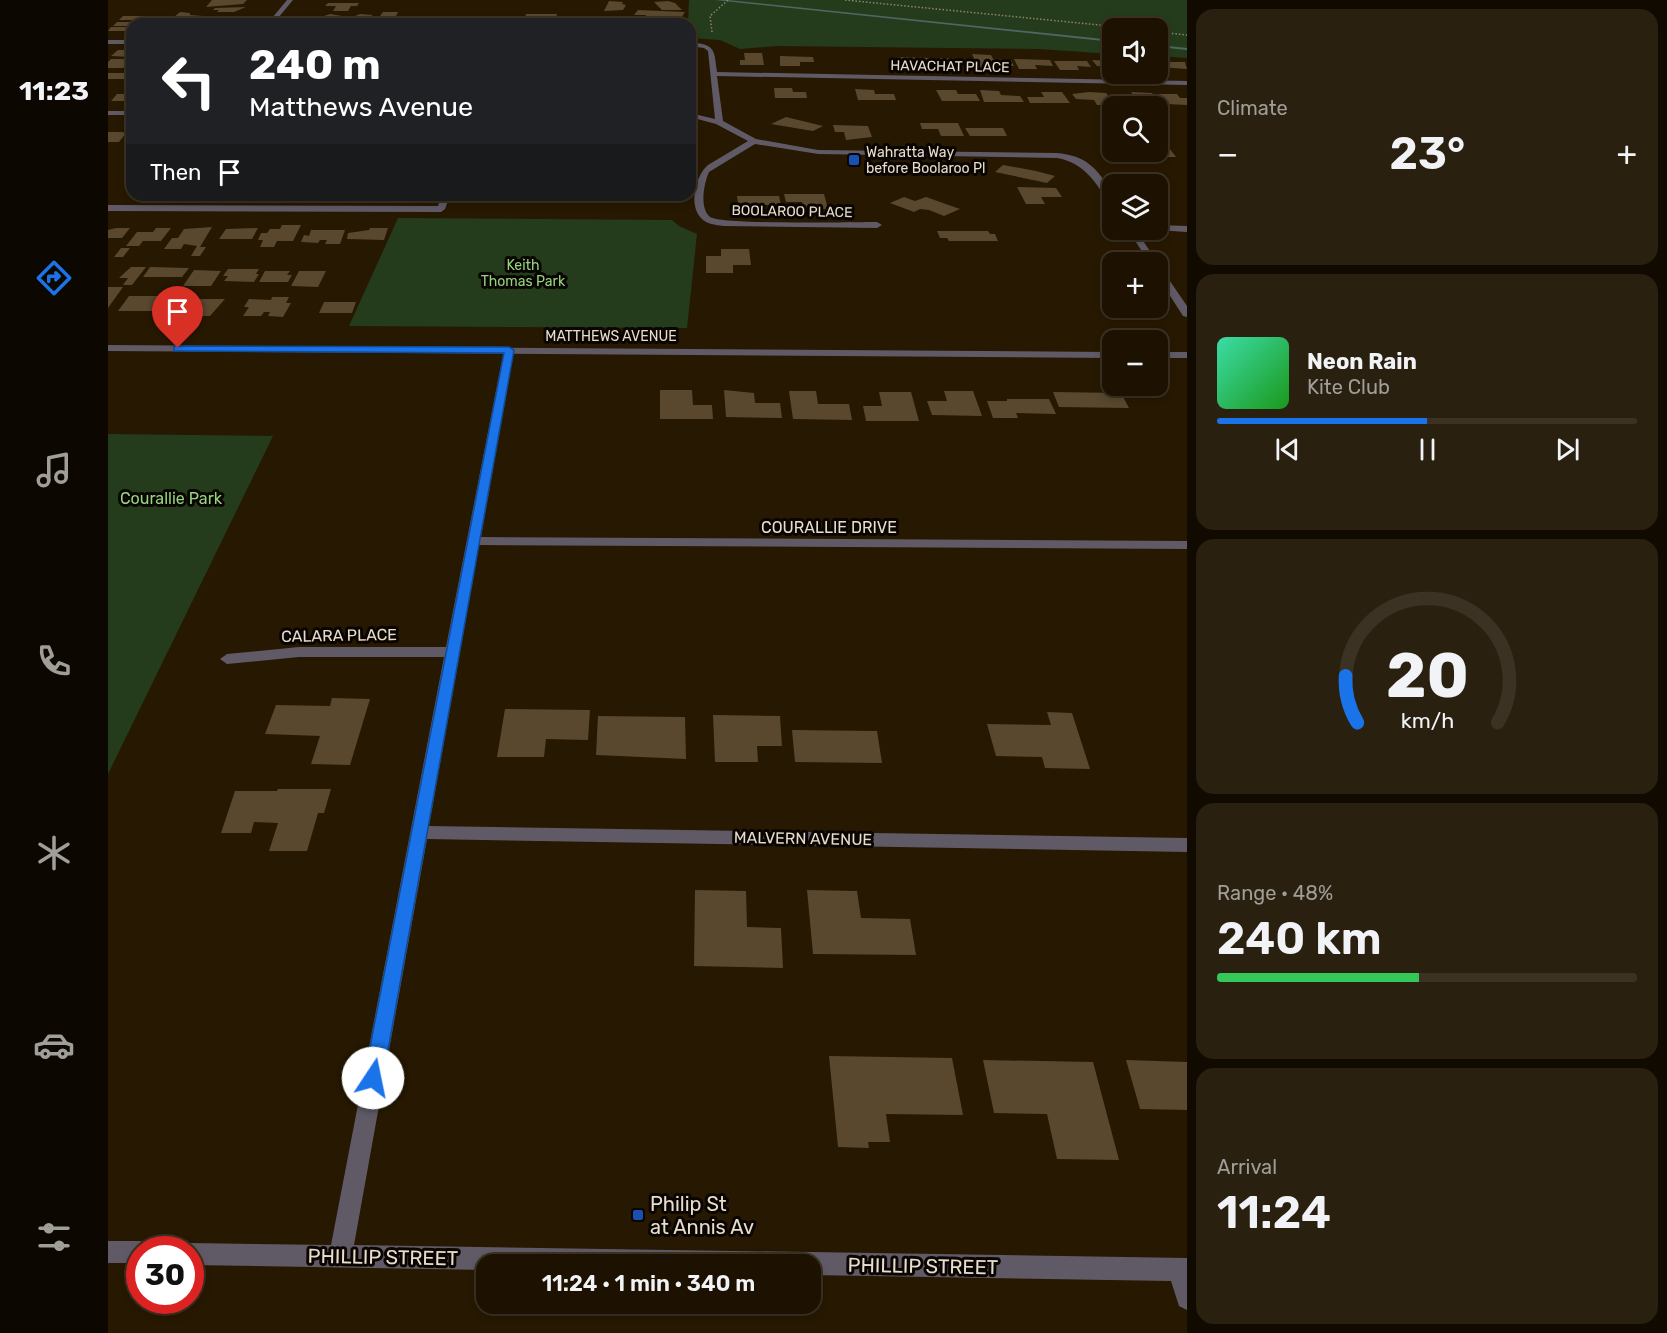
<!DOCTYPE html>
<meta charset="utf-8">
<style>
body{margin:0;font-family:Rubik,sans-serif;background:#2a2010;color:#f1f3f6;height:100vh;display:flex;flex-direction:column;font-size:22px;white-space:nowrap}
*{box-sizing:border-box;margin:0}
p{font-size:20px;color:#a09e99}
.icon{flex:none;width:33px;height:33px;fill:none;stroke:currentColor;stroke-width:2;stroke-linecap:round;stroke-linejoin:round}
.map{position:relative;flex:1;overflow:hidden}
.details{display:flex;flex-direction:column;gap:9px;padding:9px;background:#100a01;width:480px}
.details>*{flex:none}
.banner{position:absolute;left:18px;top:18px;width:570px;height:183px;border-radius:18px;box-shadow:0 3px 9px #0003,0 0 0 2px #3b3223;background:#202124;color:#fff;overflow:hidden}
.fabs{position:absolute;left:994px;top:18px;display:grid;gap:12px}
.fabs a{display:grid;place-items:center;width:66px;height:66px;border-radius:12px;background:#1d1201;box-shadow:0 3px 9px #0003,0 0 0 2px #3b3223;font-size:30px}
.speed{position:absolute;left:18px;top:1236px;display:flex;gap:12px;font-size:30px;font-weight:700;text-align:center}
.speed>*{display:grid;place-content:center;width:78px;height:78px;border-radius:50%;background:#1d1201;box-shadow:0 3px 9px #0003,0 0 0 2px #3b3223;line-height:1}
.speed .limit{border:9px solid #d22;background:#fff;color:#111}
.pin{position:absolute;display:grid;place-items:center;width:51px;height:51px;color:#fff;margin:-62px -26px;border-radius:50% 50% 50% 0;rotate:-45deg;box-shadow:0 0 6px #0007}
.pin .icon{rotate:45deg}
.me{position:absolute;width:66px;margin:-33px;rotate:11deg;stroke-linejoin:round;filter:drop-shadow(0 0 4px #0008)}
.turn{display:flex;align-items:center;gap:21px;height:126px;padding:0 24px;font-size:27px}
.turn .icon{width:78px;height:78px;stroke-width:2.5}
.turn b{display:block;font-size:42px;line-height:51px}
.then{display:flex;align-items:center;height:57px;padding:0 24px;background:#0003;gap:12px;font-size:22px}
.big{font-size:45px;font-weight:600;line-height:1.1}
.details .widget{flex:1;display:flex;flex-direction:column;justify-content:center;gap:9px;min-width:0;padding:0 21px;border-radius:18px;background:#2a2010}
.details .dial{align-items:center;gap:0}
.dial svg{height:156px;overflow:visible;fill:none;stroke:#3b3223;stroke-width:7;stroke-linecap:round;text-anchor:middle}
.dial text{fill:#f1f3f6;stroke:none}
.song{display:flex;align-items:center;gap:18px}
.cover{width:72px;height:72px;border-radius:9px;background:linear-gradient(135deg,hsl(160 70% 55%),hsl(120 70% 35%))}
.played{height:6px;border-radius:3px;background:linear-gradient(90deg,#1a73e8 50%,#3b3223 50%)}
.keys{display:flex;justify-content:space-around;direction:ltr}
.heat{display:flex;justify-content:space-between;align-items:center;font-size:33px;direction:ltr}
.charge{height:9px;border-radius:4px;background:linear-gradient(90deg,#34c759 48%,#3b3223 0)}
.trip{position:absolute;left:368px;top:1254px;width:345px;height:60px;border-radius:18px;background:#1d1201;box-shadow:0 3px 9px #0003,0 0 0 2px #3b3223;font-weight:600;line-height:60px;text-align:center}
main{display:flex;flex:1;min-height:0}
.menu{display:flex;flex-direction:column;width:108px;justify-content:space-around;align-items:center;background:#0c0700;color:#a09e99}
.menu .icon{width:42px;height:42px}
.menu .active{color:#1a73e8}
.menu b{font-size:27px;color:#f1f3f6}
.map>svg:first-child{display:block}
.green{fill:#243c1c}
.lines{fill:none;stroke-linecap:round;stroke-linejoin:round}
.stream{fill:#506664;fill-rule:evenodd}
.building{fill:#59482e}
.path{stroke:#908371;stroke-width:1.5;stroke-dasharray:1.5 2;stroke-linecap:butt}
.minor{fill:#5f5a66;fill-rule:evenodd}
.tertiary{fill:#5f5a66;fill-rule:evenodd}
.route{fill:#1a73e8;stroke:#114b97;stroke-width:1.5}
.transit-dot{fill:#1a4fb4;stroke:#0a0501;stroke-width:2}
.labels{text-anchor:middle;stroke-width:6;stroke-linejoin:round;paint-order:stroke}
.far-street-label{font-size:14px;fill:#e7ddce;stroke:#0a0501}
.far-poi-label{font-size:14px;fill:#e7ddce;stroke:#0a0501;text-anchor:start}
.far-park-label{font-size:14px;fill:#93d480;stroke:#0a0501}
.park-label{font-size:16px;fill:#93d480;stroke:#0a0501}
.street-label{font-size:16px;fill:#e7ddce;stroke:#0a0501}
.near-poi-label{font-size:20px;fill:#e7ddce;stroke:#0a0501;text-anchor:start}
.near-street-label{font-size:20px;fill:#e7ddce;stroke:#0a0501}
</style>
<main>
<nav class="menu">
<b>11:23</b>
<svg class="icon active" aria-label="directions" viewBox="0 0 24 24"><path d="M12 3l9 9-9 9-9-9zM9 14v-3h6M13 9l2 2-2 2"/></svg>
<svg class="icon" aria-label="music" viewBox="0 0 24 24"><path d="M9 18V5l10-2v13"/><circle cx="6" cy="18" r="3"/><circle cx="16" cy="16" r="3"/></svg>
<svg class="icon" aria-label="phone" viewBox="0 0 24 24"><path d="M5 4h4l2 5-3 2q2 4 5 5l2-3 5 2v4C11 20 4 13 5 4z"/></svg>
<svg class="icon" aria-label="climate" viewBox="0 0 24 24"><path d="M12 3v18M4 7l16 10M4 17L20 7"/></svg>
<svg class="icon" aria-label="car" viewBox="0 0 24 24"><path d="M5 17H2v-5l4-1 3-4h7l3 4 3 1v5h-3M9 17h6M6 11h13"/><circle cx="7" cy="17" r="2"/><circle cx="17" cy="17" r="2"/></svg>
<svg class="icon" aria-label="filters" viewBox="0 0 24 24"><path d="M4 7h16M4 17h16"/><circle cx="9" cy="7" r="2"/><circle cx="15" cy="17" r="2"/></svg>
</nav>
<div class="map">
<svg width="1079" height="1333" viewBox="0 0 1079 1333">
<rect width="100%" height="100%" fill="#271801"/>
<path class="green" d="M 581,0 L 1079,0 L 1079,58 L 1050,56 L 1050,28 L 1005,28 L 1005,54 L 931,49 L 668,46 L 632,49 L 612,40 L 582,38 L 582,24 L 580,24 Z
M 290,218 L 564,220 L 571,226 L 589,234 L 579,328 L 241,326 Z
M 0,434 L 165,436 L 0,774 Z"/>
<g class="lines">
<path class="stream" d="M 607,0 L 620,0 L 1005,40 L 1005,42 Z
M 1050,45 L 1079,48 L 1079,50 L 1050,47 Z"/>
</g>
<path class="building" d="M 104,0 L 139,0 L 135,4 L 98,7 Z
M 501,1 L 515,2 L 514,4 L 518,5 L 515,10 L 496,11 Z
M 560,1 L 567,3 L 574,10 L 554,10 L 546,2 Z
M 220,3 L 251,3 L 249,6 L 243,6 L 240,11 L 225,11 L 228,6 L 217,6 Z
M 138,7 L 126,12 L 109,12 L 111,10 L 105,10 L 107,8 Z
M 530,10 L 577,12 L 573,18 L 537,17 L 538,15 L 526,15 Z
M 72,12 L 82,13 L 82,15 L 95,16 L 93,18 L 66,17 Z
M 275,12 L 290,12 L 286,20 L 269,20 Z
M 222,14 L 234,16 L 215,23 L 201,21 Z
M 252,14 L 265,15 L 249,23 L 234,21 Z
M 418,14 L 449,14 L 447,23 L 428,23 L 429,20 L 416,20 Z
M 15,16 L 40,16 L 35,20 L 11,20 Z
M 96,17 L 125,17 L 113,24 L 91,22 Z
M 9,22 L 33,22 L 24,26 L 5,26 Z
M 3,27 L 24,27 L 24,31 L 0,31 Z
M 10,50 L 24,50 L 24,57 L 3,56 Z
M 636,53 L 654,53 L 656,65 L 632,65 L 632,60 L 637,60 Z
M 864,54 L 883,55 L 885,59 L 903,60 L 906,66 L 888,65 L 889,69 L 871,69 Z
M 672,56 L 705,57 L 706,62 L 692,62 L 692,66 L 672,66 Z
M 789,57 L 824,58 L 827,67 L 809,68 L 808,64 L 790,63 Z
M 828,58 L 861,59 L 864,64 L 850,64 L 851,68 L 831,68 Z
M 3,59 L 24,59 L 15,68 L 0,68 L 0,62 Z
M 906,59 L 942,60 L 945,66 L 927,65 L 929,69 L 911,69 Z
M 984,60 L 1005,61 L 1005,67 L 989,66 Z
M 946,61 L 979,61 L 983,67 L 969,66 L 971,70 L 952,70 Z
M 1050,62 L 1077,62 L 1079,69 L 1050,67 Z
M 0,73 L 24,73 L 24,79 L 0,79 Z
M 666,88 L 684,88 L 685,92 L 698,92 L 699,98 L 667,98 Z
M 747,89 L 766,90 L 767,94 L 786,94 L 788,100 L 750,100 Z
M 828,90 L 848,90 L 850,94 L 868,94 L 872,101 L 834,101 Z
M 872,90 L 891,91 L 893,95 L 912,96 L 916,102 L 876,102 Z
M 933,92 L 954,92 L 962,103 L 922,103 L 919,97 L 936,97 Z
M 981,92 L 998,93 L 1007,105 L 989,105 L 986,100 L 968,99 L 964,94 Z
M 1023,92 L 1044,93 L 1052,103 L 1009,103 L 1004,96 L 1026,96 Z
M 9,94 L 24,94 L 24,95 L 19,101 L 3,101 Z
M 1050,94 L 1069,94 L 1072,98 L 1079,98 L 1079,105 L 1058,104 Z
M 678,117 L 715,126 L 705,131 L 663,124 Z
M 812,123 L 850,123 L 856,136 L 833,136 L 830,129 L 814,129 Z
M 725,125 L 760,126 L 764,137 L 738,140 L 736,132 L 727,132 Z
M 857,128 L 895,128 L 899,136 L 862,136 Z
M 0,132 L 14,132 L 18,133 L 11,142 L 0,142 Z
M 1050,144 L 1058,144 L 1068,157 L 1045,157 L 1041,152 L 1050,152 Z
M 895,165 L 928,171 L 947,176 L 939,183 L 887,172 Z
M 909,187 L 948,188 L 954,197 L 933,197 L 937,204 L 918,204 Z
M 676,194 L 716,194 L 720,209 L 695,209 L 694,202 L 678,202 Z
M 629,196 L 671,196 L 673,205 L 654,205 L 646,207 L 647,211 L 631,211 Z
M 796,197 L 807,201 L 818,197 L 852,209 L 836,216 L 821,210 L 812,209 L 806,212 L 782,203 Z
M 174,225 L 193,225 L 185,241 L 169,241 L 166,247 L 152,247 L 155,240 L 150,240 L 153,233 L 159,233 L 162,229 L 172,229 Z
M 104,227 L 92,247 L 98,247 L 92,256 L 83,256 L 89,246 L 76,244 L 73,249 L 56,249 L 64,238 L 70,238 L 76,229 Z
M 8,228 L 22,228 L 14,238 L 0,238 L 0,230 Z
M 48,228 L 63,228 L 53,241 L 35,241 L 31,246 L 18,246 L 29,232 L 45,232 Z
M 150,228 L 144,239 L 111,239 L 118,229 Z
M 262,228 L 280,228 L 276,240 L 239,239 L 240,233 L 261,230 Z
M 203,230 L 237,230 L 232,244 L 217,244 L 219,240 L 212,240 L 210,243 L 193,242 L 196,235 L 201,236 Z
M 829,231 L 880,231 L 882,234 L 887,234 L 890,241 L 841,241 L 839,238 L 832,238 Z
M 13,248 L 22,248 L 15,257 L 6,257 Z
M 613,249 L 641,249 L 643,265 L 625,265 L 625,273 L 598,273 L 598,256 L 613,256 Z
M 23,267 L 38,267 L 24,285 L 15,285 L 20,278 L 11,278 Z
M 42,267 L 81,268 L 74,277 L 35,277 Z
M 120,269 L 151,269 L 148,274 L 151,274 L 146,282 L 116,281 L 120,276 L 115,276 Z
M 86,270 L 113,271 L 103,286 L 75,286 Z
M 157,271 L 182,271 L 179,275 L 184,275 L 180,282 L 151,282 Z
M 191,271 L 218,271 L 210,287 L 183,286 Z
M 0,287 L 15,287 L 0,308 Z
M 21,296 L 56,296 L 46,311 L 10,311 Z
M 164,297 L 181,297 L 178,303 L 183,303 L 175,317 L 160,316 L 162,312 L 156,312 L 153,316 L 135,316 L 141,307 L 136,307 L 141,299 L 163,300 Z
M 78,298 L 94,299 L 117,299 L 102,316 L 84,316 L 87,312 L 79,312 L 76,316 L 61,316 L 69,304 L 74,304 Z
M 216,302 L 248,302 L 244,313 L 211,313 Z
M 552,390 L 584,390 L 585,405 L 604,405 L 605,419 L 552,419 Z
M 616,390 L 646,393 L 647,403 L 672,403 L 674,418 L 618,417 Z
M 681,391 L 708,391 L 710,404 L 741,404 L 744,420 L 685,419 Z
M 836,391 L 865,391 L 874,416 L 824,415 L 819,401 L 839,401 Z
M 771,392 L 803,392 L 811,421 L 758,421 L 755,406 L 774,406 Z
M 945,392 L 1013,393 L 1021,408 L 951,407 Z
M 899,399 L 941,399 L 948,414 L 908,413 L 910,418 L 885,418 L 879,401 L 899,401 Z
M 224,698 L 262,699 L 242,765 L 203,764 L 212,736 L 157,734 L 168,705 L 222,706 Z
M 397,709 L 482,710 L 480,740 L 438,739 L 436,757 L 389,757 Z
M 939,712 L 964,713 L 982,769 L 937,768 L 934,757 L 888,756 L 879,724 L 943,725 Z
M 605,715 L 672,716 L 674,746 L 649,746 L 650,762 L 607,762 Z
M 490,716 L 577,717 L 578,759 L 488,755 Z
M 684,730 L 769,731 L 774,763 L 687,762 Z
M 170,789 L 223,789 L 216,813 L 210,813 L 199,851 L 161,851 L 170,823 L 146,822 L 143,833 L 113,833 L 127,791 L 169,791 Z
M 587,890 L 638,891 L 639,927 L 673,928 L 675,968 L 586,966 Z
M 699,890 L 749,891 L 753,918 L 802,919 L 808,955 L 705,954 Z
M 721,1056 L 844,1058 L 855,1115 L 778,1114 L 782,1142 L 760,1142 L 761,1148 L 730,1147 Z
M 875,1060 L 985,1062 L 1011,1160 L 949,1159 L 939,1114 L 886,1113 Z
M 1018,1060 L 1079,1062 L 1079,1110 L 1032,1109 Z"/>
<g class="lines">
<path class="path" d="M 737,0 L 1022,28
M 604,32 L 602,16 L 620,0
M 1050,32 L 1079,35"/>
<path class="minor" d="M 179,0 L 185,0 L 165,24 L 159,24 Z
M 0,40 L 24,40 L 24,44 L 0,44 Z
M 582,42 C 607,45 606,48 609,72 L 1079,81 L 1079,85 L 609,76 L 615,121 L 648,139 L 710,150 L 949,153 C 957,154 965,155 973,159 C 988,166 1005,188 1005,205 L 1002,204 C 987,182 977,163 949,158 L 710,154 L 647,144 L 601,172 C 596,183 591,208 602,217 C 614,225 745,222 769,222 L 774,225 L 769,228 L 615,226 C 608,225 598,224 593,218 C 580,204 588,175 600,165 L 640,141 L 608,124 L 582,117 L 582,113 L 607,119 L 600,51 L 596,48 L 582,46 Z
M 0,111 L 24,111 L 24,115 L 0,115 Z
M 334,195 L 342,195 L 337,209 L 333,212 L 0,211 L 0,205 L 330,206 Z
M 1050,225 L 1079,226 L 1079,232 L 1047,230 L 1050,230 Z
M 1020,230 L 1028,230 L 1049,262 L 1041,262 Z
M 1050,267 L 1053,268 L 1079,306 L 1079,317 L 1075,316 L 1050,277 Z
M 401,347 L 406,350 L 373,537 L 1079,541 L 1079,549 L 371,545 L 321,826 L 1079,838 L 1079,852 L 319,839 L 246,1245 L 1079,1258 L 1079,1310 L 1071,1306 L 1063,1281 L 702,1275 L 702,1264 L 378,1264 L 378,1270 L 82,1265 L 82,1250 L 72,1250 L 74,1246 L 82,1243 L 223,1245 L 336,657 L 191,657 L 119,664 L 112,659 L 119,654 L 191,647 L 338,647 L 396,350 Z
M 0,1241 L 32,1241 L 40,1244 L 42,1250 L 32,1250 L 32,1263 L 0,1263 Z"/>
<path class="tertiary" d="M 0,345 L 1005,352 L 1005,358 L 0,351 Z
M 1050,352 L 1079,352 L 1079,358 L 1050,358 Z"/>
</g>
<path class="route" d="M 66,346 L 401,347 L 406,350 L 275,1078 L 272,1084 L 265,1086 L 259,1084 L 256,1078 L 396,353 L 70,351 L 66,351 Z"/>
<g class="transit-dot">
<rect x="740" y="154" width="12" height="12" rx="3"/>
<rect x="524" y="1209" width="12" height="12" rx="3"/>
</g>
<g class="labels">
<g class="far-street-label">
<text transform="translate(842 66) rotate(1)" y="5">HAVACHAT PLACE</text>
<text transform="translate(684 211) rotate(1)" y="5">BOOLAROO PLACE</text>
<text x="503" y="341">MATTHEWS AVENUE</text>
</g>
<g class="far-poi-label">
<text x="758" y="157">Wahratta Way<tspan x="758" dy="16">before Boolaroo Pl</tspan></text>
</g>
<g class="far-park-label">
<text x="415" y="270">Keith<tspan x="415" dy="16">Thomas Park</tspan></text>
</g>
<g class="park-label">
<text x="63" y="504">Courallie Park</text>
</g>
<g class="street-label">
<text x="721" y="533">COURALLIE DRIVE</text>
<text transform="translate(231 635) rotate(-1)" y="6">CALARA PLACE</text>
<text transform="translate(695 838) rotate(1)" y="6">MALVERN AVENUE</text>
</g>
<g class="near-poi-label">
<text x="542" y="1211">Philip St<tspan x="542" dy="23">at Annis Av</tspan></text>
</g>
<g class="near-street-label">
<text transform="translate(275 1257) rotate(1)" y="7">PHILLIP STREET</text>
<text transform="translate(815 1266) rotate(1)" y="7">PHILLIP STREET</text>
</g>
</g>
</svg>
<div class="fabs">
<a><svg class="icon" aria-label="sound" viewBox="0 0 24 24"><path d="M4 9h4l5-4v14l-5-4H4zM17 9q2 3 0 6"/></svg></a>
<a><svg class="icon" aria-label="search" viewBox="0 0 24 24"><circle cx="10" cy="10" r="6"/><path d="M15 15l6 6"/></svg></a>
<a><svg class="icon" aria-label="layers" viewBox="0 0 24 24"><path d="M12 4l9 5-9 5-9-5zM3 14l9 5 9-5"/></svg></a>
<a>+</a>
<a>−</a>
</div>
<div class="speed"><div class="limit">30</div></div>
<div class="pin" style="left:70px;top:348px;background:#d93025"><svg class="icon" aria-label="arrive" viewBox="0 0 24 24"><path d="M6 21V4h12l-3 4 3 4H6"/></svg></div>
<svg class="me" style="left:265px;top:1078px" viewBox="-20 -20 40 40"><circle r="19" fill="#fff"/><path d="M0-13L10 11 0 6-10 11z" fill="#1a73e8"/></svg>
<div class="trip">11:24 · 1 min · 340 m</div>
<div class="banner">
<div class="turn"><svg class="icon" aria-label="left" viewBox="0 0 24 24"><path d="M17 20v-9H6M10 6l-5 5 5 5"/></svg><div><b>240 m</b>Matthews Avenue</div></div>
<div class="then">Then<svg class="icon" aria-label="arrive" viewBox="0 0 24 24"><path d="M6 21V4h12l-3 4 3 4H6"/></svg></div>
</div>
</div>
<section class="details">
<div class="widget"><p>Climate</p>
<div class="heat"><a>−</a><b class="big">23°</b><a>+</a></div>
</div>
<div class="widget">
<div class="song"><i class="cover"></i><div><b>Neon Rain</b><p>Kite Club</p></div></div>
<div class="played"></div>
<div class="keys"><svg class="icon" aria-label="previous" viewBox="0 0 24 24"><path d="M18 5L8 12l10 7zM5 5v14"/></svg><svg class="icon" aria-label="pause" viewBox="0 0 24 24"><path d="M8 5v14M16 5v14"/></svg><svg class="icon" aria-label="next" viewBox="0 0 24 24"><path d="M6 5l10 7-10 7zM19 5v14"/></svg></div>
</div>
<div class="widget dial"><svg viewBox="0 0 100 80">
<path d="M14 69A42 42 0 1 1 86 69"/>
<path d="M14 69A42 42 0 0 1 8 45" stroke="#1a73e8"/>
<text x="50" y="56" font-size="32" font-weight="700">20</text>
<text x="50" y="72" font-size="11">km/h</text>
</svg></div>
<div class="widget"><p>Range · 48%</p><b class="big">240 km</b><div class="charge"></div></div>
<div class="widget"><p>Arrival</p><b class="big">11:24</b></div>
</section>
</main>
